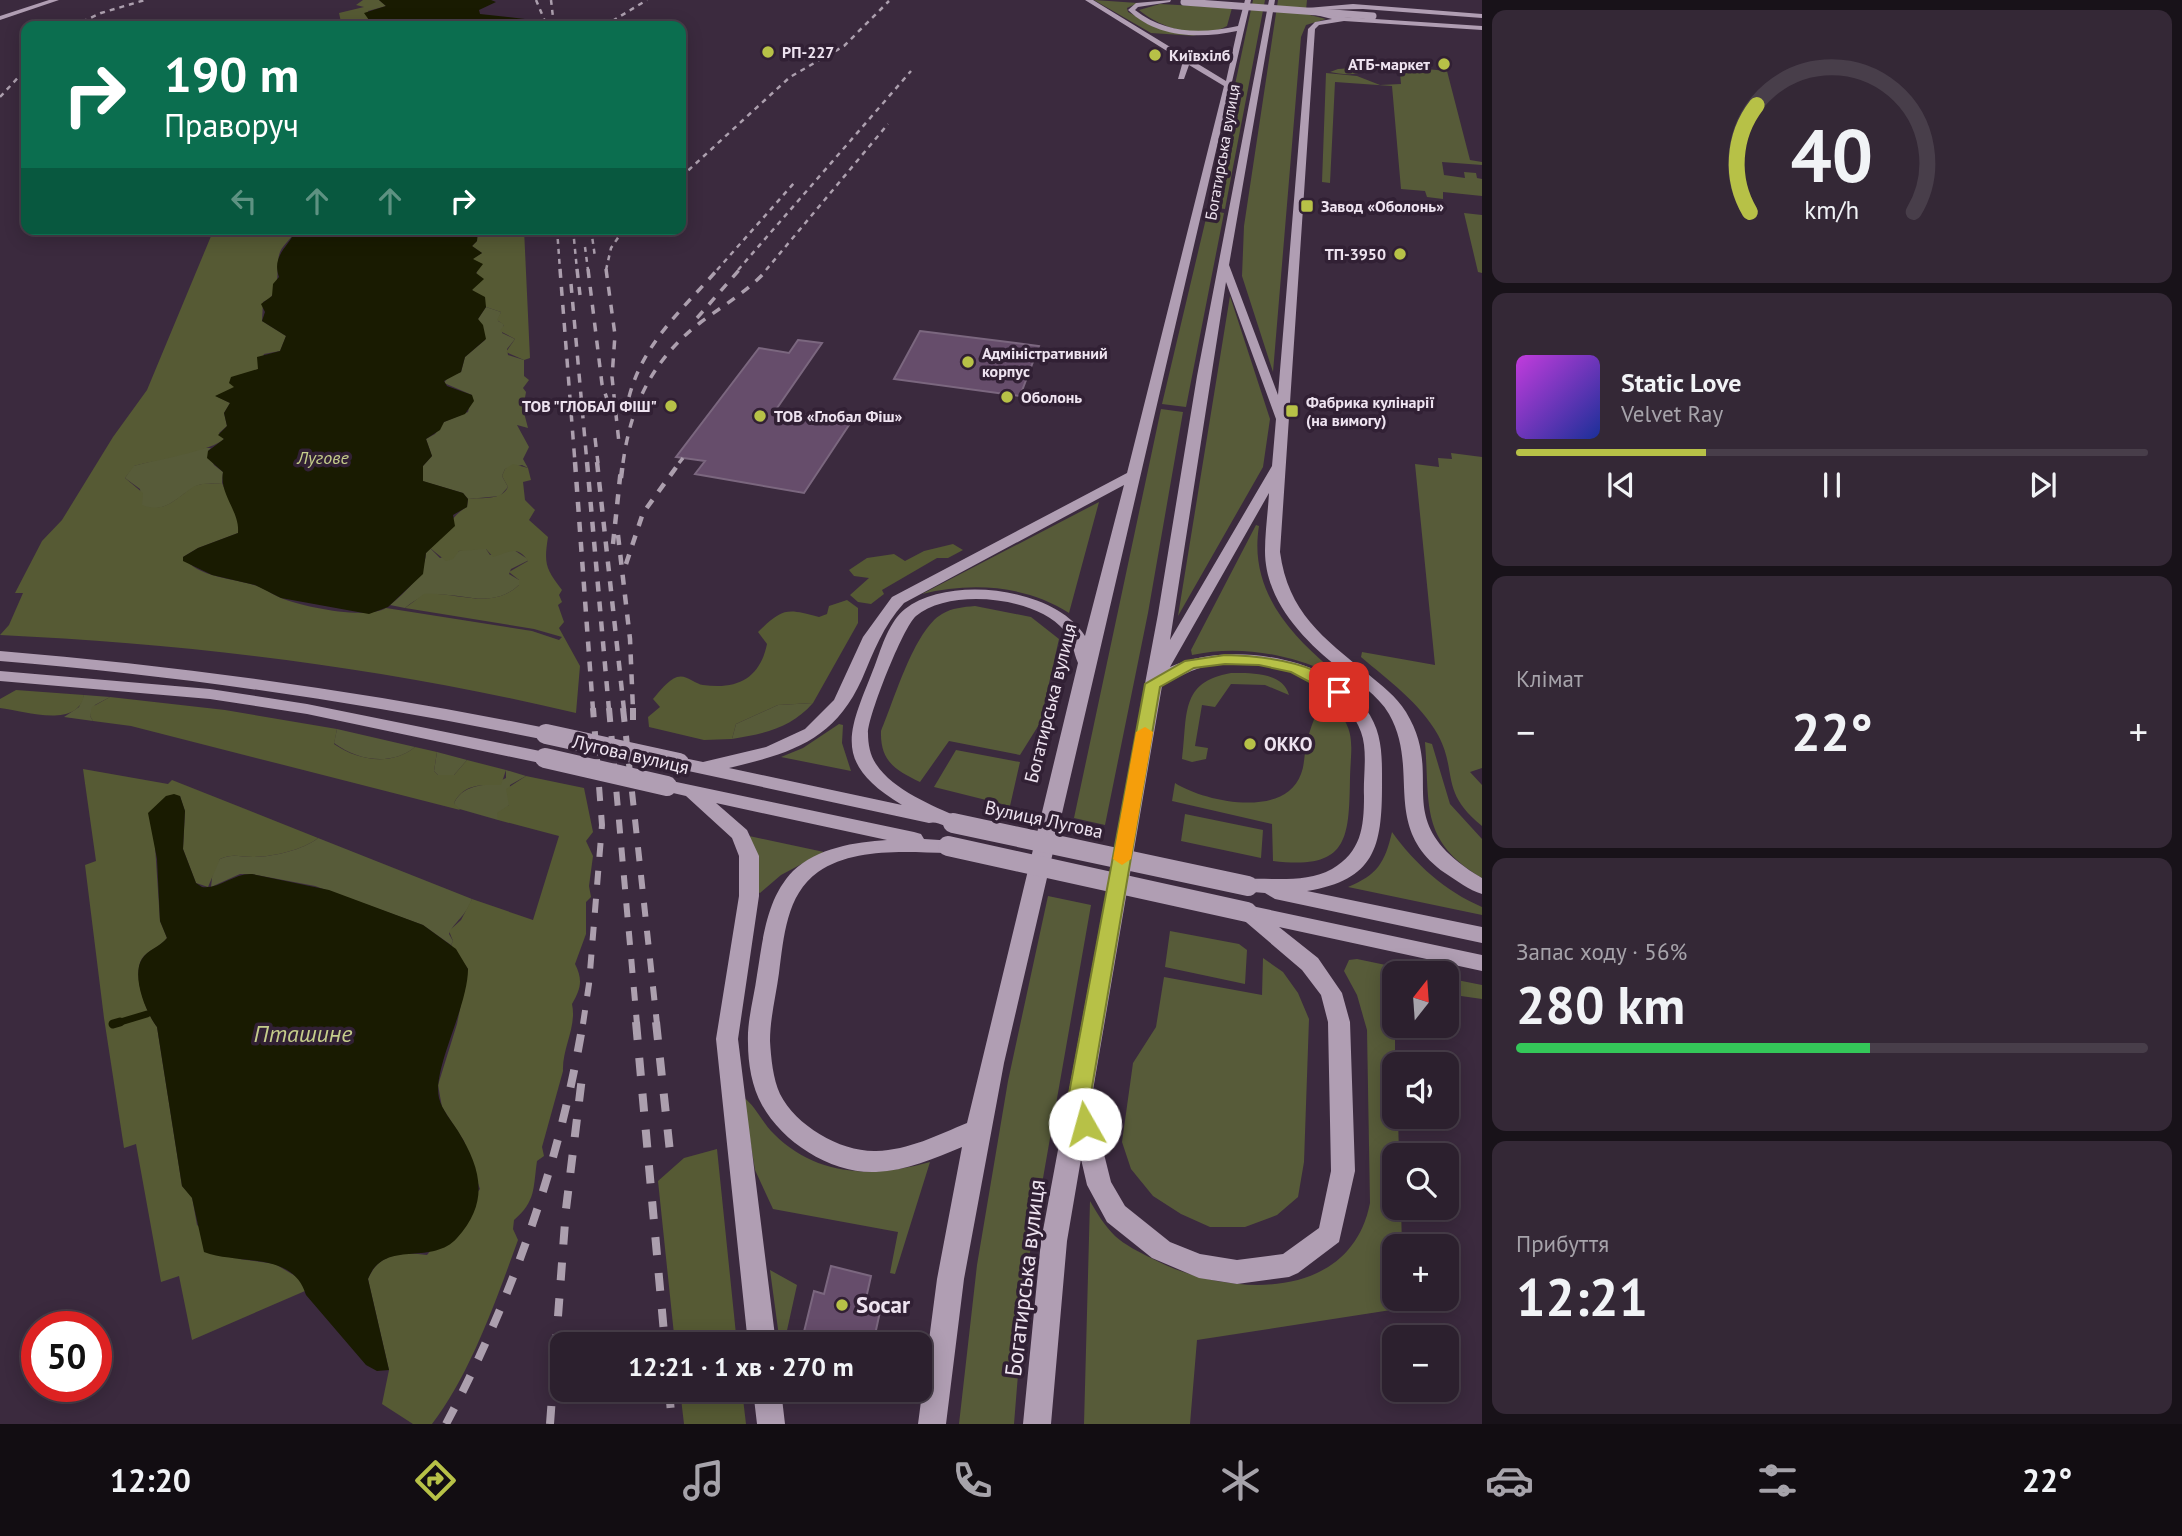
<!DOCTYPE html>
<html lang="uk">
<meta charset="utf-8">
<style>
body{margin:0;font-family:"PT Sans",sans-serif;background:#342836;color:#f1f3f6;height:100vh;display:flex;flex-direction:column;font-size:26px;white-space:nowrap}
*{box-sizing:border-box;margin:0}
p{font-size:23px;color:#a6a3aa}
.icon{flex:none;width:38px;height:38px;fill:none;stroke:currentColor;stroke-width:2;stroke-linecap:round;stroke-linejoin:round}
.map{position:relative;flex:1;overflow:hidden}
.drawer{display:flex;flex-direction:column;gap:10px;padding:10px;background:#181219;width:700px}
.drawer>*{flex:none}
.top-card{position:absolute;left:21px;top:21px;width:665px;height:214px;border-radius:14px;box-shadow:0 4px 18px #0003,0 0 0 2px #483e4a;background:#0b6e4f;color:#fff;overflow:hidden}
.needle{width:46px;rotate:17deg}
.fabs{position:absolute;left:1382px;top:961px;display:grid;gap:14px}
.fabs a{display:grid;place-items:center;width:77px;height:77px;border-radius:14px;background:#2c202e;box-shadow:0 4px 18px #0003,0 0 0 2px #483e4a;font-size:35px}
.speed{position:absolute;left:21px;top:1311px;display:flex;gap:14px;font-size:35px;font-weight:700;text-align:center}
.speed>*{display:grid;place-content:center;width:91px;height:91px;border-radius:50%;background:#2c202e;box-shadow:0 4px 18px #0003,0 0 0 2px #483e4a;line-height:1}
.speed .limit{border:10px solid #d22;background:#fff;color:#111}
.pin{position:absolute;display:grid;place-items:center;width:60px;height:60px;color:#fff;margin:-30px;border-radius:14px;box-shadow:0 4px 10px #0006}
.me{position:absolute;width:77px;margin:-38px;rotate:353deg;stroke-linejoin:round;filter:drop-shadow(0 0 5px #0008)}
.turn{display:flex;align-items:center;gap:24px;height:147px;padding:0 28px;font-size:32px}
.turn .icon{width:91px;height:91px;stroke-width:2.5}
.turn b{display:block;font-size:49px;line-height:60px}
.lanes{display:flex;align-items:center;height:66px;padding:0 28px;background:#0003;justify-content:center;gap:35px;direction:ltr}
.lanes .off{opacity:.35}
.big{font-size:52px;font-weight:800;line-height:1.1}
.drawer .widget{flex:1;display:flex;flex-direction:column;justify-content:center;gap:10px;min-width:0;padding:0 24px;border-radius:14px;background:#342836}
.drawer .dial{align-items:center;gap:0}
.dial svg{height:182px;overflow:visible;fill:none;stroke:#483e4a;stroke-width:7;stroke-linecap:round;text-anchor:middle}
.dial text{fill:#f1f3f6;stroke:none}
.song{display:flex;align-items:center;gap:21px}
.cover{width:84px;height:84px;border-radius:10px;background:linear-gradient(135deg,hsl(290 70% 55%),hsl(230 70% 35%))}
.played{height:7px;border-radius:4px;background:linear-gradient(90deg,#b7c147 30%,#483e4a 30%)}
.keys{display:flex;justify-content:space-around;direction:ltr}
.heat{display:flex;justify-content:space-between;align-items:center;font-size:38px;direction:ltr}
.charge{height:10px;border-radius:5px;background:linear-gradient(90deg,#34c759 56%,#483e4a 0)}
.trip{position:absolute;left:550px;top:1332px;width:382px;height:70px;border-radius:14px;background:#2c202e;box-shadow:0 4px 18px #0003,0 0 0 2px #483e4a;font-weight:800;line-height:70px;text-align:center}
.dock{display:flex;height:112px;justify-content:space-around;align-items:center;background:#120d12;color:#a6a3aa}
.dock .icon{width:49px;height:49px}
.dock .on{color:#b7c147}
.dock b{font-size:32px;color:#f1f3f6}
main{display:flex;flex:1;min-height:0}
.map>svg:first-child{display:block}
.green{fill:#575b39}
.forest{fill:#565a34}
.water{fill:#191b01}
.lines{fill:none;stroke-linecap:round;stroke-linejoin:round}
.stream-far1{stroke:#191b01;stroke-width:7}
.stream{stroke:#191b01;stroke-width:9}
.building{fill:#664d6b;stroke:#7b677f;stroke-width:2}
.major{fill:#b09eb3;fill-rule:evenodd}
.rail-far4{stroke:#ac9fae;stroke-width:2.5;stroke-dasharray:5 5;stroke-linecap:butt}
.rail-far3{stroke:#ac9fae;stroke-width:3.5;stroke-dasharray:9 9;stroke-linecap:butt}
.rail-far2{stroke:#ac9fae;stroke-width:4.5;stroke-dasharray:10 10;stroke-linecap:butt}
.rail-far1{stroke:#ac9fae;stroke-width:6;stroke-dasharray:14 14;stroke-linecap:butt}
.rail{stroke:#ac9fae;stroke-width:8;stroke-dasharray:18 18;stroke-linecap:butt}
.major-bridge-far1{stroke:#b09eb3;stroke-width:7}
.major-bridge{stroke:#b09eb3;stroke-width:20}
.route{fill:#b7c147;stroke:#777d2e;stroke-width:2}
.slow{fill:#f59e0b}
.poi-dot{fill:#b7c147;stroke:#312034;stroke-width:2.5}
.labels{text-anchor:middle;stroke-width:7;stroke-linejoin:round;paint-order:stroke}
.far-poi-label{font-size:16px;font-weight:bold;fill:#eee3f0;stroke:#312034;text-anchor:start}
.far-street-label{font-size:16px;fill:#eee3f0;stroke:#312034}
.far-water-label{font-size:18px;font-style:italic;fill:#c5cd8b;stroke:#312034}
.street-label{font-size:19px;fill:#eee3f0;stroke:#312034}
.poi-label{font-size:19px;font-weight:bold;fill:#eee3f0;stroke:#312034;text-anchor:start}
.near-street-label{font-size:23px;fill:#eee3f0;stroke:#312034}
.near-poi-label{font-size:23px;font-weight:bold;fill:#eee3f0;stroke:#312034;text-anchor:start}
.near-water-label{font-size:24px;font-style:italic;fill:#c5cd8b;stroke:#312034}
</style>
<main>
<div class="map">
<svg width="1482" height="1424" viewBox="0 0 1482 1424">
<rect width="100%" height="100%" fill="#3b2a3e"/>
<path class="green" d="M 1094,0 L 1138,3 L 1127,8 L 1128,12 L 1160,29 L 1197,36 L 1151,33 Z
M 1253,0 L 1265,0 L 1225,209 L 1209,207 Z
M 1278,0 L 1307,0 L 1306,10 L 1310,15 L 1326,19 L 1306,25 L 1301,37 L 1273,372 L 1242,276 L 1244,226 Z
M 1160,4 L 1232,8 L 1227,26 C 1201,41 1160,28 1139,10 Z
M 1389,62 L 1394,62 L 1395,66 L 1447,71 L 1470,160 L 1482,162 L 1482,165 L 1442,162 L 1444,175 L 1465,178 L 1464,172 L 1476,173 L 1477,178 L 1482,179 L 1482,196 L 1443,192 L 1443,199 L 1427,197 L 1425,191 L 1401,189 L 1392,86 L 1335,82 L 1330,183 L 1322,182 L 1326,73 L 1357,76 L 1380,85 L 1401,84 L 1400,73 C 1383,65 1366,73 1352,74 C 1345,75 1337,73 1330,72 L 1338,69 L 1384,66 Z
M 1208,210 L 1224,213 L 1186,407 L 1162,404 Z
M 1464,213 L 1482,215 L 1482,273 L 1478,272 Z
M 1230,296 L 1270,419 L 1263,467 L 1178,616 Z
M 486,307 L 501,312 L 498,321 L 504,324 L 502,333 L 515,339 L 507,349 L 508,355 L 524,360 L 524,376 L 529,380 L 523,388 L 526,392 L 523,409 L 528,428 L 517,425 L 529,447 L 523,459 L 528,468 L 522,465 L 505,469 L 502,476 L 508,487 L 500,496 L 468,499 L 463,493 L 422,481 L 423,466 L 432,456 L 426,439 L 435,434 L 444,422 L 468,412 L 472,395 L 444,383 L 448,377 L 461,372 L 465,357 L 485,340 L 478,319 Z
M 1161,409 L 1183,412 L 1148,613 L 1105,825 L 1074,818 Z
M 204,448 L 211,448 L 208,451 L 214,465 L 223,472 L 222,483 C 213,484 201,482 193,488 C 176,498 165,514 142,506 L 140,489 L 125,478 L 133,466 Z
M 1451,453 L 1482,457 L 1482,768 L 1470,772 L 1482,785 L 1482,826 C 1439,791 1458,772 1438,735 C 1420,703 1389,681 1361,657 L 1362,652 L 1435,665 L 1415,464 L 1439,467 L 1438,458 L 1452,459 Z
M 1099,502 L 1069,613 C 1026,585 971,582 922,594 Z
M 1256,525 L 1259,526 C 1249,587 1286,630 1329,667 L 1328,672 C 1285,653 1237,645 1192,655 L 1191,650 Z
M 430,548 L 440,558 L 465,549 L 486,549 L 490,555 L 514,550 L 529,560 L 511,569 L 509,574 L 519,580 L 519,585 C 482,619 441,574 405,608 L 390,605 C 405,593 425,574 426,553 Z
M 975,606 L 1031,617 L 1059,639 L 1040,723 L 1020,755 L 949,741 L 920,782 C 895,770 880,761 881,731 C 894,701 914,630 942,614 C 952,608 963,607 975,606 Z
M 1231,673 C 1251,673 1283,672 1289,695 L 1265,685 L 1231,684 L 1215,707 L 1202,705 L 1195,746 L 1208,748 L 1206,759 L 1192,762 L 1182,759 C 1188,715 1179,682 1231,673 Z
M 84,695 L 110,697 L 95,705 L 90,716 L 93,721 L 64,717 L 79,707 Z
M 1321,701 L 1331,703 C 1357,730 1351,743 1350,778 C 1349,840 1348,870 1273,861 L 1272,824 L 1172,801 L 1175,783 C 1205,802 1285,819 1301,774 C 1305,764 1304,752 1307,742 C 1310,728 1316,715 1321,701 Z
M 813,703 C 791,728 764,734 732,739 L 736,724 L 778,705 Z
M 839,724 L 843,725 L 842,743 L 851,771 L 781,757 L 803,748 Z
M 337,729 L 415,747 C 392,766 358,761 334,743 Z
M 1425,742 L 1432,744 L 1450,804 L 1482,839 L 1482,878 C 1420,841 1430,807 1425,742 Z
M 956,750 L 1020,762 L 1010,806 L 934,787 Z
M 437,752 L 467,760 L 454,775 L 438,775 L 434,771 Z
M 506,770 L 526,776 L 510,785 L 509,805 L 498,820 L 456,808 L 454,803 C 466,780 488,789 506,778 Z
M 1185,814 L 1263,830 L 1261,858 L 1181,841 Z
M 1392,832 C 1415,864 1445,891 1482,907 L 1482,915 L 1348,887 C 1377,875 1385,863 1392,832 Z
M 749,836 L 824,852 L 781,875 L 760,893 L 755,891 Z
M 318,838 L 472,899 C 466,916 454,922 449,934 L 453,941 L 451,945 L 423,925 L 315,886 L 252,874 L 240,874 L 211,887 L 213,869 L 220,859 C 232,853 241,857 253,857 C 272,857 303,850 318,838 Z
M 1048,896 L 1091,905 L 1026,1275 L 1014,1424 L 959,1424 L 977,1265 L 1008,1081 Z
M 1170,931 L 1239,944 L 1247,950 L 1245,984 L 1165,967 Z
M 1263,958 L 1283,972 L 1298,993 L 1309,1019 L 1304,1162 L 1298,1197 L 1277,1215 L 1245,1227 L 1210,1227 L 1181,1214 L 1153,1196 L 1131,1169 L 1122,1142 L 1133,1063 L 1156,1027 L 1164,977 L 1262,995 Z
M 1357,959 L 1424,973 L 1395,973 L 1395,1116 L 1398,1117 L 1399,1155 L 1395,1155 L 1395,1208 L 1401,1208 L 1402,1246 L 1395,1246 L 1395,1298 L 1404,1299 L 1404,1308 L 1197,1340 L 1190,1424 L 1084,1424 L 1090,1201 C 1097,1213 1104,1225 1115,1236 C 1125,1245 1139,1252 1151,1258 C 1224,1297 1350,1305 1370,1203 L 1367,1030 L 1357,995 L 1344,971 L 1349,960 Z
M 1447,978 L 1482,985 L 1482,999 L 1447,994 Z
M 743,1097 C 755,1105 763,1124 774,1134 C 817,1177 874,1178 930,1162 L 895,1274 L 890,1273 L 898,1232 L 773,1209 L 755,1170 Z
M 770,1270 L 797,1285 L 784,1344 L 780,1344 Z"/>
<path class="forest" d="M 363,0 L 379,0 L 386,6 L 368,11 L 369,20 L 364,26 L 326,25 L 341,22 L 339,13 L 364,7 L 356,5 Z
M 214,229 L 296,229 C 293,238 284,243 280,252 C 274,268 284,294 263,302 L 262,321 L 286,336 L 280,351 L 264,354 L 258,369 L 233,389 L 216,396 L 230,403 L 224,413 L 227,426 L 219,433 L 224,439 C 214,450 152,461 134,466 L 125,478 L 143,493 L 142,505 C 165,514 176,498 193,487 C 201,482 213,484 222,483 L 239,522 L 238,533 L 198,548 L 183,557 C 199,578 233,578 257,586 C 266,589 273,595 281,598 C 303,607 366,620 386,608 L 532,631 L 559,640 L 562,637 L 534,629 L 405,608 L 424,594 C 456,591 491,611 519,585 L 519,580 L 509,572 L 528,561 C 517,544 508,553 493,557 L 486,549 L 459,551 L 453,559 L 446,561 L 430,548 C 446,536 448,517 467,507 L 468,499 C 483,497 501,501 508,487 L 502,476 L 505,469 L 513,464 L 528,468 L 531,480 L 523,482 L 525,500 L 535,510 L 529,520 L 548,537 C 544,563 545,568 562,590 L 559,595 L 562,602 L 558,605 L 564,622 L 559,628 L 580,666 L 576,713 C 387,668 194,644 0,635 L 9,625 L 23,593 L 15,593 L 42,541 L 62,520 L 113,437 L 147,390 Z
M 478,229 L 524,229 L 530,358 L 524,360 L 506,352 L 515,339 L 500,331 L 504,325 L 497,320 L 501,312 L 486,307 L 472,290 L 477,271 L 472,259 L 482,253 L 472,246 L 477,241 Z
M 953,544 L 963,550 L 948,558 L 937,558 L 882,590 L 884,594 L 871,604 L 858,602 L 850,595 L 869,578 L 854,576 L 849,570 L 867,558 L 894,554 L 905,561 L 924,551 Z
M 847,600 L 858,608 L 858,623 L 813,703 L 778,705 L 736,724 L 732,739 L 704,740 L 649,727 L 648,717 L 660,707 L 653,699 C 659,692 668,680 677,677 C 686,674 695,684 703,685 C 738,690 760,678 767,644 L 758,632 C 784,607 787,609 819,617 L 827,614 L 829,606 Z
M 16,690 L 84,695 C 78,729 24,711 0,708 L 0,699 Z
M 110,697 L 225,710 L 337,729 L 334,744 C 358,761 392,766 415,747 L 437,752 L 434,771 L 438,775 L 454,775 L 467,760 L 506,770 L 501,785 C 482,785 464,783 454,803 L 460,810 L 131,726 L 93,721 L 90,716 L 92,707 Z
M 83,769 L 168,784 L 172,780 L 318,838 C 303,850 272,857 253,857 C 241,857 232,853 220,859 L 208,887 L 196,883 L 183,849 L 185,811 L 180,796 L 166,796 L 154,831 L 160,921 L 167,938 C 161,946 153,948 145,955 C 129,969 146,1013 157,1027 L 182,1186 L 192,1197 L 197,1225 L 239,1259 L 275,1264 L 302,1280 L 305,1291 L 192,1340 L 179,1276 L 161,1282 L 136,1144 L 124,1148 L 104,1018 L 85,865 L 96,861 Z
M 526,776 L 584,788 L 593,832 L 586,841 L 593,856 L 589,886 L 591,897 L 586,902 L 586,934 L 575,964 C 583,980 581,988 572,1004 C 577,1027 562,1048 563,1071 L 542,1147 L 544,1156 L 537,1161 C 533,1189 536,1201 514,1220 L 513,1229 L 518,1240 C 497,1298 470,1375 432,1424 L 413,1424 L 382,1404 L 389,1370 L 368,1279 C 379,1253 401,1252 427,1255 L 480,1189 L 464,1141 L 442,1107 L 438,1085 L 457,1024 L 468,969 L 451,945 L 453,941 L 449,931 L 461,920 L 472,899 L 533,920 L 559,836 L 498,820 L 497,813 L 509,805 L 506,789 Z
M 717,1149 L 737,1344 L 675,1344 L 658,1181 L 684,1158 Z
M 680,1390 L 742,1390 L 746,1424 L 684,1424 Z"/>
<path class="water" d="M 379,0 L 491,0 L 496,2 L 479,10 L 480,14 L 525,19 L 480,26 L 364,26 L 369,20 L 364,13 L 386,6 Z
M 296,229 L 478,229 L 477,241 L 472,246 L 482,253 L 473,259 L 483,264 L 476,273 L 484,279 L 472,290 L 485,297 L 486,307 L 478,319 L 483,325 L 486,339 L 465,357 L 461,372 L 444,381 L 447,386 L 472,395 L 474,401 L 465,414 L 444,422 L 440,430 L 426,439 L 432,456 L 423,466 L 423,481 L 463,493 L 468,499 L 467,507 L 453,515 L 455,526 L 426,553 L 423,574 L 388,607 L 369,614 L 281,598 L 255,585 L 212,575 L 183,561 L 183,557 L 198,548 L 238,533 C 240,511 219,495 223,472 L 207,458 L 208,451 L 224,439 L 218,435 L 227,426 L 224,413 L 230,403 L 215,396 L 234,387 L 229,383 L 231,377 L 258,369 L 257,357 L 280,351 L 286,336 L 262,321 L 265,312 L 261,304 L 272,296 L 273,284 L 279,277 C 271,255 290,246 296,229 Z
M 174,794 L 180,796 L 185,811 L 183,849 L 196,883 L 202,887 C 220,889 234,873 252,874 L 329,890 L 423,925 L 456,949 L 468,969 C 468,1007 432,1069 439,1098 C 442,1110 451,1120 458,1131 C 481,1168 490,1202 457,1238 C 431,1267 384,1238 368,1279 L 389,1370 L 377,1371 L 366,1365 L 306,1295 C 293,1251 238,1265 204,1252 L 192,1198 L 182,1186 L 157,1027 C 146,1013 131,976 142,959 C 147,950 160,947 167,938 L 160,921 L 157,859 L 148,813 L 166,796 Z"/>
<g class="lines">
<path class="stream-far1" d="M 114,1024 L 147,1014"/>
<path class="stream" d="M 113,1024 L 120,1022"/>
</g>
<path class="building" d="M 920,331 L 1039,346 L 1020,396 L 894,379 Z
M 798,340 L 822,343 L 775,411 L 851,422 L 804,493 L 695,474 L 705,461 L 676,457 L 759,348 L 789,353 Z
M 831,1266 L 871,1276 L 865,1303 L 881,1307 L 873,1344 L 801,1344 L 814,1291 L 824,1294 Z"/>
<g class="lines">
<path class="major" d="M 49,0 L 59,0 L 0,20 L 0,16 Z
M 1085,0 L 1093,0 L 1226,81 L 1237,31 C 1199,39 1157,38 1128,10 L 1136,3 L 1171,0 L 1170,2 L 1138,7 L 1135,10 C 1166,34 1201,34 1238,26 L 1245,0 L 1251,0 L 1004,1063 L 964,1279 L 946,1424 L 918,1424 L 937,1279 L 962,1147 C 935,1158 906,1171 876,1172 C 832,1174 783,1143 762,1105 C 752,1087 748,1064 748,1043 C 747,1020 754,998 757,975 C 763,939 766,899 793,871 C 817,848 855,842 887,840 L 716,803 L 747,830 L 759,856 L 759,896 L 738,1039 L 776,1344 L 748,1344 L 716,1039 L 739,896 L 739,856 L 732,838 L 686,796 L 660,790 L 658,786 L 667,780 L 914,832 L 921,834 L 924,839 L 955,841 L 958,846 L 955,851 L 948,853 C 906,852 854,847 818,872 C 786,895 784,937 779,973 C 776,996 770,1018 770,1041 C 771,1058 773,1079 780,1094 C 796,1126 841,1152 876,1151 C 909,1150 938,1135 967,1123 L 1078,663 C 1073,652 1073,639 1064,630 C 1035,596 949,588 916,616 C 903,627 868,716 868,733 C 868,744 870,755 876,764 C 894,791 932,805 960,818 L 963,823 L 960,828 C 948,831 940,820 929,823 L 679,769 L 670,763 L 679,757 L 703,762 L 766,747 L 805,729 L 834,700 L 863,637 L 892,597 L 1127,473 L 1224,86 L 1189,65 L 1184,79 L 1178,79 L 1183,61 ZM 1124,485 L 1085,636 C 1056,588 950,574 905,609 C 889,622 882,646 875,665 C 850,730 829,761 902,805 L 729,768 C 791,753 834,741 862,679 C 874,651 883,626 904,603 Z
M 1269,0 L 1275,0 L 1229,265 L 1278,395 L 1308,29 L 1315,22 L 1332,19 L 1308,13 L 1307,8 L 1353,4 L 1482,14 L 1482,18 L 1363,9 L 1313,10 L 1344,17 L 1482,26 L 1482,30 L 1344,21 L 1319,25 L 1315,29 L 1280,552 C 1288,612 1323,638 1368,674 C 1382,686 1396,696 1406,712 C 1448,781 1385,820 1482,878 L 1482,894 C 1469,890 1457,881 1445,873 C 1380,827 1421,770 1389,714 C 1378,695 1356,681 1339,668 C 1303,640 1265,600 1265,551 C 1265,532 1268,512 1269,493 L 1170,667 C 1226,641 1330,655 1366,709 C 1383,733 1382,756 1382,785 C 1382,847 1375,880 1307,891 L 1482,927 L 1482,943 L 1275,899 L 1265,893 L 1241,891 L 1238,886 L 1241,881 L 1248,879 C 1275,878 1307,883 1332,869 C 1361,852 1364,828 1364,796 C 1363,776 1368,751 1361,732 C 1342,678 1262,656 1211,665 C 1192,669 1178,677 1162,686 L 1091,1102 L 1111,1182 L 1125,1206 L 1170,1242 L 1200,1254 L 1237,1260 L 1283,1254 L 1319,1228 L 1331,1171 L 1328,1022 L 1321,995 L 1302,970 L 1240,917 L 1237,912 L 1240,907 L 1247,905 L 1482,955 L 1482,971 L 1279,927 L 1318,958 L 1342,993 L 1350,1022 L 1355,1171 L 1339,1242 L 1298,1273 L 1289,1277 L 1237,1284 L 1199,1278 L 1152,1258 L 1107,1222 L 1087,1185 L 1081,1159 L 1067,1241 L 1051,1424 L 1023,1424 L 1041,1241 L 1158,614 L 1197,376 ZM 1226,282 L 1276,419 L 1272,466 L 1170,640 Z
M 0,651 C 184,666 365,692 546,728 L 555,734 L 546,740 C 365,703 184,676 0,661 Z
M 0,671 L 210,689 L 307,704 L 545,752 L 554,758 L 545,764 L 307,714 L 210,699 L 0,681 Z
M 753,1390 L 781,1390 L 785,1424 L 757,1424 Z"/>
<path class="rail-far4" d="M 536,0 L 547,26
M 551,0 L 554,26
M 73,26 L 101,13 L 145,0
M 604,26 L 647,0
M 0,97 L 26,69
M 681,177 L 790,77 L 844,46 L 889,1
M 557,229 L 560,270
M 573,229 L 577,270
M 591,229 L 595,257
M 585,247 L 588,270
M 606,270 L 611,248 L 624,229
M 717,270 L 794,183
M 738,270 L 911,71
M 766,270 L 888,124"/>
<path class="rail-far3" d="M 560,269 L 575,463
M 577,269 L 580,295
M 588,269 L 602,384 L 609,405
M 606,269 L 615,335 L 612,377 L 619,443
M 571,284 L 587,463
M 697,318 L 740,269
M 629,397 C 643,343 682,310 718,269
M 595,438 L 598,463
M 623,463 C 631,404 653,359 701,322 C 724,305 748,291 768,269
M 679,463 L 683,458"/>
<path class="rail-far2" d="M 575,462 L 593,710
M 587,462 L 609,710
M 597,462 L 624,710
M 621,478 L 623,462
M 618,535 L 630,639 L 633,710
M 613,544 L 621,468
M 626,564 L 643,513 L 680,462"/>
<path class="rail-far1" d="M 609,708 L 637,1024
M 623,708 L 657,1024
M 633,708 L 633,720
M 583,1024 L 589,984 L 602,825 L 593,708"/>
<path class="rail" d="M 636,1022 L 665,1344
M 656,1022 L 670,1152
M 669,1390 L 672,1424
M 446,1424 C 512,1299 560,1163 583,1022
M 550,1424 L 566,1209 L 583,1069"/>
<path class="major-bridge-far1" d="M 1184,2 L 1373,16"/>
<path class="major-bridge" d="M 546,734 L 679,763
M 545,758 L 667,786
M 953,823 L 1248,886
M 948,846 L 1247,912"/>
</g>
<path class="route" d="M 1225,655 C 1263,656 1319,662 1347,692 L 1339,697 L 1334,695 L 1291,672 L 1259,665 L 1225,664 L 1194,668 L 1160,687 L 1090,1099 L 1096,1124 L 1092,1130 L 1085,1133 L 1077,1130 L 1068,1099 L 1145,684 L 1185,661 Z"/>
<path class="slow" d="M 1145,727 L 1153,732 L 1131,859 L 1122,865 L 1113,859 L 1136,732 Z"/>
<g class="poi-dot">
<circle cx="768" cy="52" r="7"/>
<circle cx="1155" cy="55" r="7"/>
<circle cx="1444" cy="64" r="7"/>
<rect x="1300" y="199" width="14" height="14" rx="3.5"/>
<circle cx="1400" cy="254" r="7"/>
<circle cx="968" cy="362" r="7"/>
<circle cx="1007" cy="397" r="7"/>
<circle cx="671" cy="406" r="7"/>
<rect x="1285" y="404" width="14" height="14" rx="3.5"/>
<circle cx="760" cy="416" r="7"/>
<circle cx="1250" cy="744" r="7"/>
<circle cx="842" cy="1305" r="7"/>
</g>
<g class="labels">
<g class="far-poi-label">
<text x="782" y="58">РП-227</text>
<text x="1169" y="61">Київхілб</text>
<text x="1430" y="70" text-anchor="end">АТБ-маркет</text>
<text x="1321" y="212">Завод «Оболонь»</text>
<text x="1386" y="260" text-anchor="end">ТП-3950</text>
<text x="982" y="359">Адміністративний<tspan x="982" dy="18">корпус</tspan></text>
<text x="1021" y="403">Оболонь</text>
<text x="1306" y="408">Фабрика кулінарії<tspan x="1306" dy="18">(на вимогу)</tspan></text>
<text x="657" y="412" text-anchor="end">ТОВ "ГЛОБАЛ ФІШ"</text>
<text x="774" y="422">ТОВ «Глобал Фіш»</text>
</g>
<g class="far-street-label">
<text transform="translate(1222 152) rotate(-80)" y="6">Богатирська вулиця</text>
</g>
<g class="far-water-label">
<text x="323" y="464">Лугове</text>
</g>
<g class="street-label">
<text transform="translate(1050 703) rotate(-76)" y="7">Богатирська вулиця</text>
<text transform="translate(631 754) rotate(13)" y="7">Лугова вулиця</text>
<text transform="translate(1044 819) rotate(12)" y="7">Вулиця Лугова</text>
</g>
<g class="poi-label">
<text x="1264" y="751">ОККО</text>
</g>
<g class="near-street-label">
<text transform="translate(1025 1278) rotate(-83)" y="8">Богатирська вулиця</text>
</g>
<g class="near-poi-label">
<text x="856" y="1313">Socar</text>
</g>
<g class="near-water-label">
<text x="303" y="1042">Пташине</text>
</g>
</g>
</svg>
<div class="fabs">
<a><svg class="needle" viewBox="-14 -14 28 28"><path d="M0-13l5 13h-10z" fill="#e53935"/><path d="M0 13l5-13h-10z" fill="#a6a3aa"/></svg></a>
<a><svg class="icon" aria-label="sound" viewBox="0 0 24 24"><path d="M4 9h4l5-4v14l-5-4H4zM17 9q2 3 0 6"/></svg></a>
<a><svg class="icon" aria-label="search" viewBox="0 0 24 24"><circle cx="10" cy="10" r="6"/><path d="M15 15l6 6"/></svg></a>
<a>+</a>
<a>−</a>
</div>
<div class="speed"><div class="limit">50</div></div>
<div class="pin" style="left:1339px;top:692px;background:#d93025"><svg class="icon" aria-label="arrive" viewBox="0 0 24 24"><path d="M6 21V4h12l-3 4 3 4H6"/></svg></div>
<svg class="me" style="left:1085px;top:1124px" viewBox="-20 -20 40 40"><circle r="19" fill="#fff"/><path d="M0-13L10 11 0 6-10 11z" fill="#b7c147"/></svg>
<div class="trip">12:21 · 1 хв · 270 m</div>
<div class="top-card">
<div class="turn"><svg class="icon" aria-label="right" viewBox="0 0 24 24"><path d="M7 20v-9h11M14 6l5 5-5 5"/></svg><div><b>190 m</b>Праворуч</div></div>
<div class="lanes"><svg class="icon off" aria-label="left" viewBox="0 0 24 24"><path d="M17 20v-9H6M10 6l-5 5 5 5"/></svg><svg class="icon off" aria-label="ahead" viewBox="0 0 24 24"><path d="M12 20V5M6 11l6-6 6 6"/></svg><svg class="icon off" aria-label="ahead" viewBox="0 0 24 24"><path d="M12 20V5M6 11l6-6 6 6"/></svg><svg class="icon" aria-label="right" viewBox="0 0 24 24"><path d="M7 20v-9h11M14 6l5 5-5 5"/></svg></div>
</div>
</div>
<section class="drawer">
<div class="widget dial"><svg viewBox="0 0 100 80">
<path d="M14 69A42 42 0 1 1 86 69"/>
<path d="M14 69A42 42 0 0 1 17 22" stroke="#b7c147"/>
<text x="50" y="56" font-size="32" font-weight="700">40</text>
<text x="50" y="72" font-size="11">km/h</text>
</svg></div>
<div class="widget">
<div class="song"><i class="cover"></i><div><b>Static Love</b><p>Velvet Ray</p></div></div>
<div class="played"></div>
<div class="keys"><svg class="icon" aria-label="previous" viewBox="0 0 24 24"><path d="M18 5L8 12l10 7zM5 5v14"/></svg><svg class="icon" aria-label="pause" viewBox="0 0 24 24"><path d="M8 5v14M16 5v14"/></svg><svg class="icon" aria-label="next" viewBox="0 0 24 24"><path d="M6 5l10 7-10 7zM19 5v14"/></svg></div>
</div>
<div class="widget"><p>Клімат</p>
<div class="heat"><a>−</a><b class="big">22°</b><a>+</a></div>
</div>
<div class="widget"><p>Запас ходу · 56%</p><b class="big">280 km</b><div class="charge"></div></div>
<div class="widget"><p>Прибуття</p><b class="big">12:21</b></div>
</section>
</main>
<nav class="dock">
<b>12:20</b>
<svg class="icon on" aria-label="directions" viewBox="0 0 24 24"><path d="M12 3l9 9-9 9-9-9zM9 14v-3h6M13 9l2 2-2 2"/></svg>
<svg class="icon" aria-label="music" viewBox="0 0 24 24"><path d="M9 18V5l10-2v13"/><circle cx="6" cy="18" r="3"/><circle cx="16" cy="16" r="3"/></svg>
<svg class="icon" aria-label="phone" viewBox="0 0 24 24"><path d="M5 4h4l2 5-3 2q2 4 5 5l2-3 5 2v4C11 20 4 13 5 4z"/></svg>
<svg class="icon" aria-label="climate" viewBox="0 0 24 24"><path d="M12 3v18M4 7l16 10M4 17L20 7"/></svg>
<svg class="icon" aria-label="car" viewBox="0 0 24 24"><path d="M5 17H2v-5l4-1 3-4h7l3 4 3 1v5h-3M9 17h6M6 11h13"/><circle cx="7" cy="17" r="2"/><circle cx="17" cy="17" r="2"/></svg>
<svg class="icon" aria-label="filters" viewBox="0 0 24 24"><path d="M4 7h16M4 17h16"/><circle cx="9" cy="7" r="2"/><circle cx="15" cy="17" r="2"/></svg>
<b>22°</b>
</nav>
